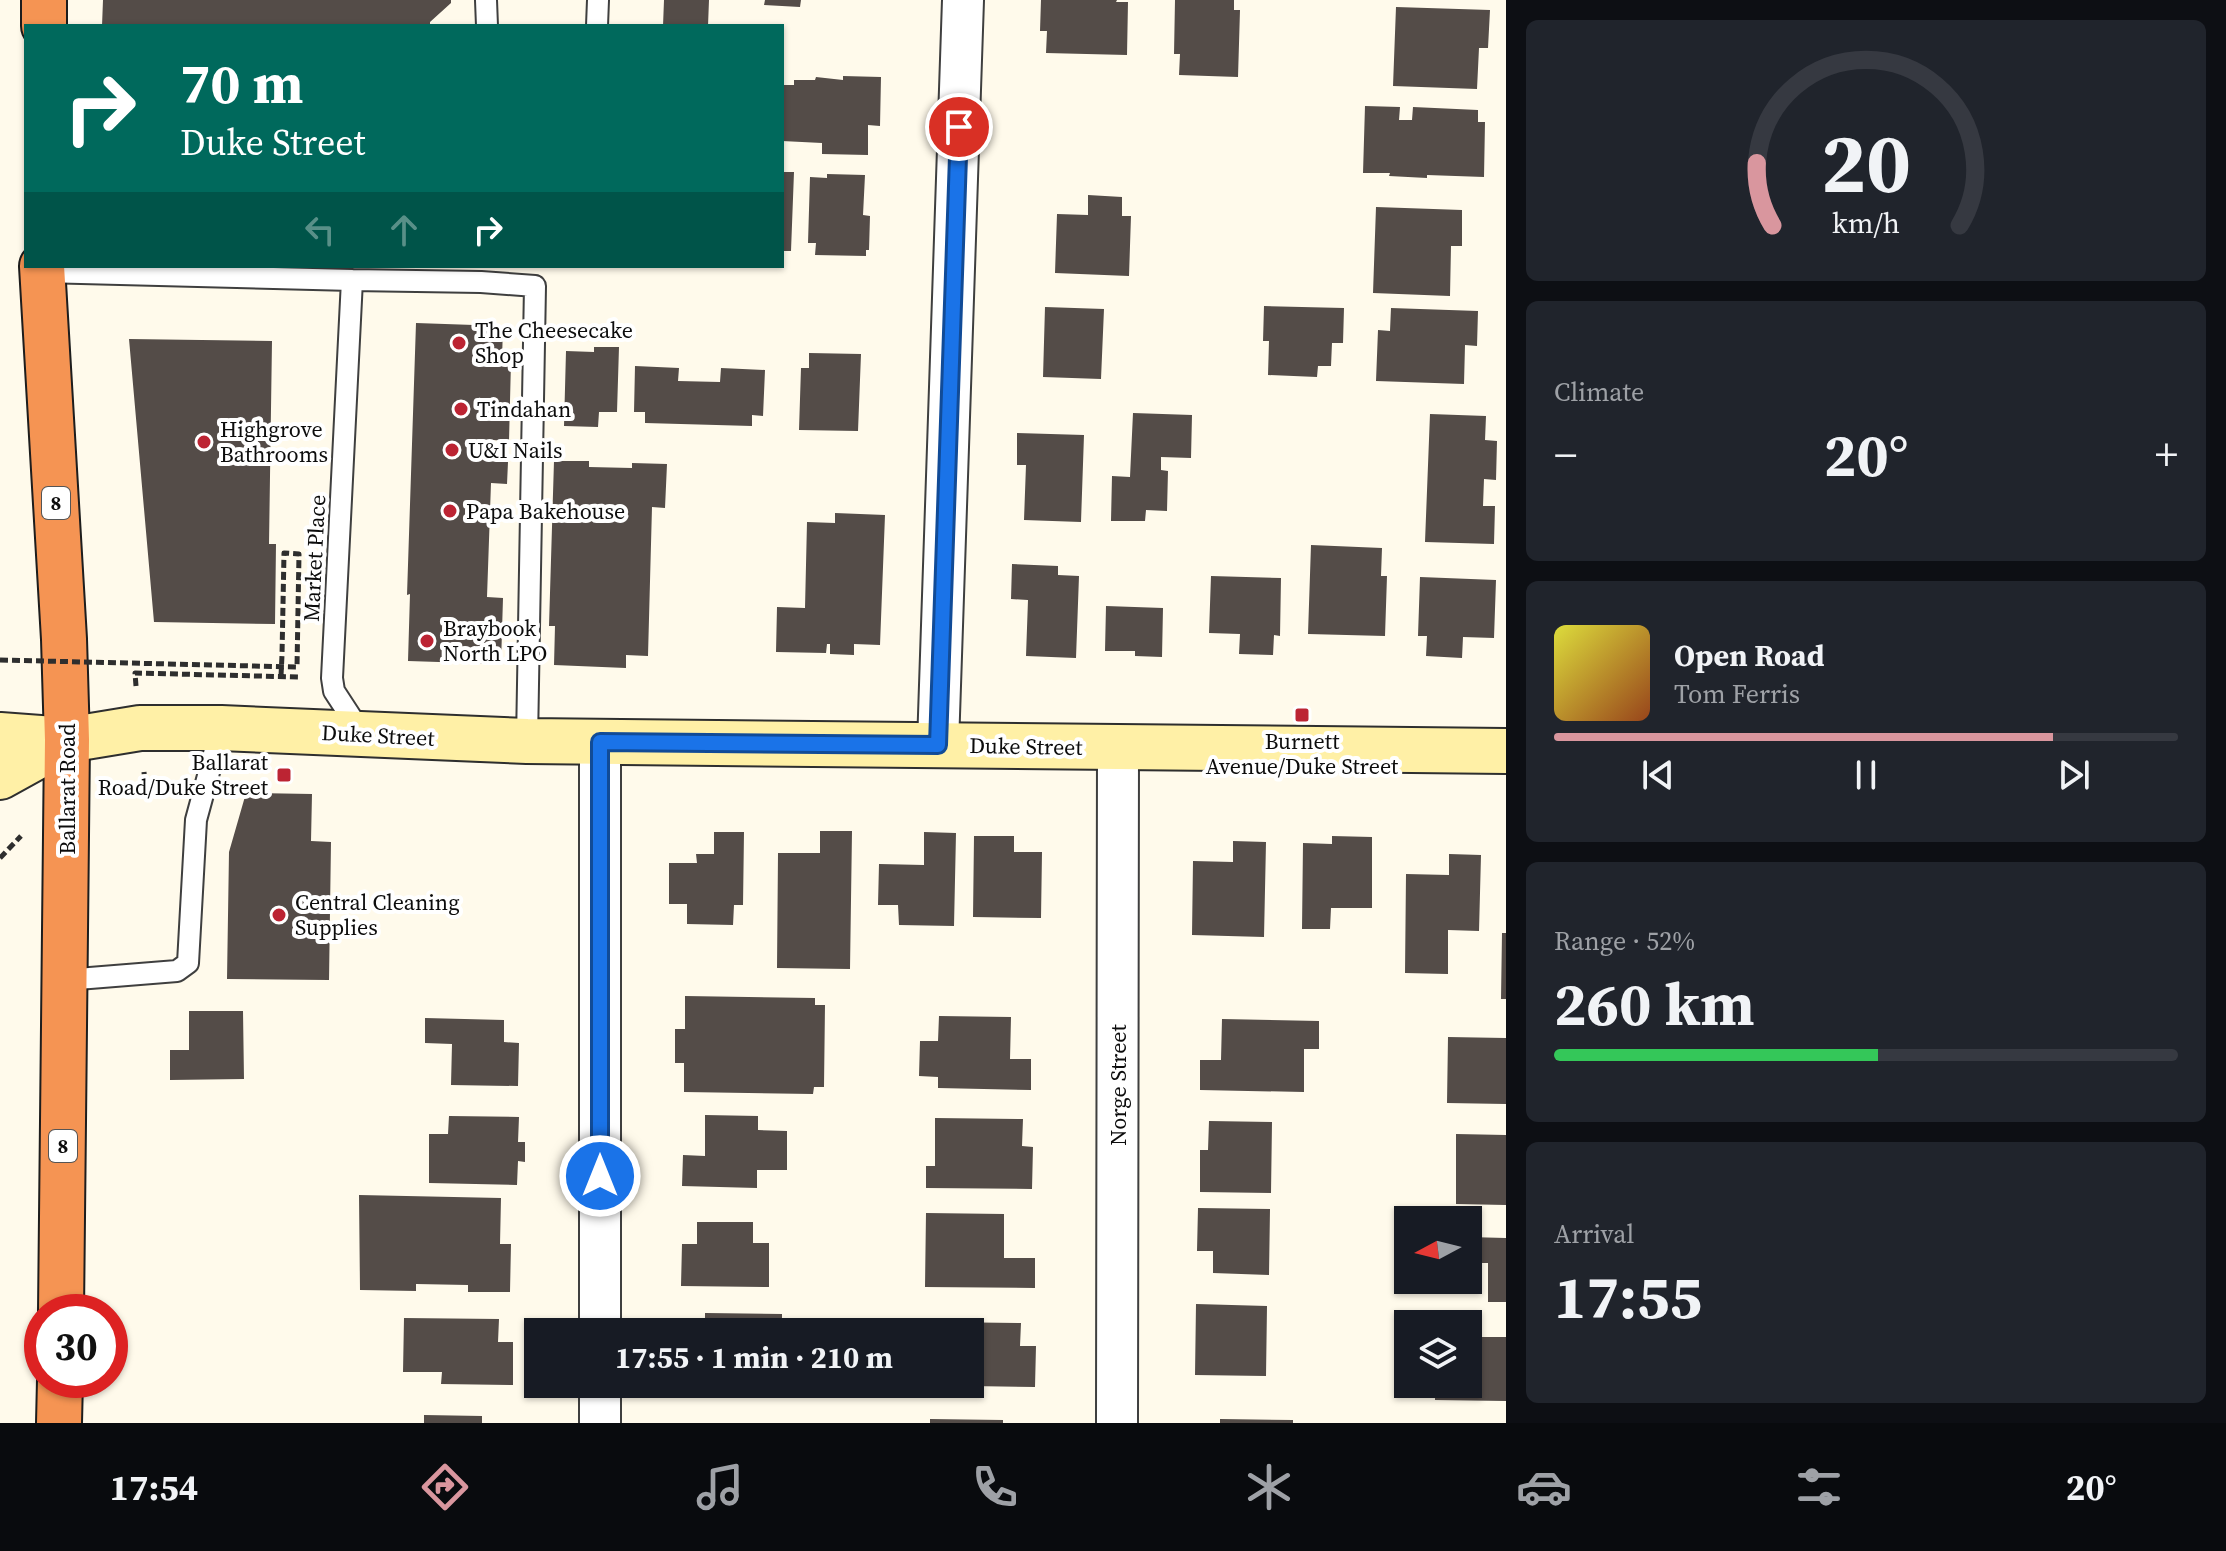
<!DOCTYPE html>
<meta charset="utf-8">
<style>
body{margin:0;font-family:"Source Serif 4",serif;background:#20242c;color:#f1f3f6;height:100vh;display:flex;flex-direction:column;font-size:30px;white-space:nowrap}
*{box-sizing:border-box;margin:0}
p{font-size:26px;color:#9ea1a6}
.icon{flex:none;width:44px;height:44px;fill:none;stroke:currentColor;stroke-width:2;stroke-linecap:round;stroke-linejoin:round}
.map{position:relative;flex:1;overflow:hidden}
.details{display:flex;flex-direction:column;gap:20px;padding:20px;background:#0d0f14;width:720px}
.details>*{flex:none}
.top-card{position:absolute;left:24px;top:24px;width:760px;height:244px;border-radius:0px;box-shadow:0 2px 6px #0004;background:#00695c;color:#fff;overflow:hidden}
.needle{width:52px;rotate:263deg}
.controls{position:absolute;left:1394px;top:1206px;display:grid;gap:16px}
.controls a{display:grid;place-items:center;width:88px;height:88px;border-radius:0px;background:#171b24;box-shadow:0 2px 6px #0004;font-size:40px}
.speed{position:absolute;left:24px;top:1294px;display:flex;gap:16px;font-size:40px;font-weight:700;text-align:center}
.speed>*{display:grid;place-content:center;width:104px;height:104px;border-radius:50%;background:#171b24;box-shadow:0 2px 6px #0004;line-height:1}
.speed .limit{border:12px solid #d22;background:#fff;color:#111}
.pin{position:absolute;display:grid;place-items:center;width:68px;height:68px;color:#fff;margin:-34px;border:4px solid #fff;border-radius:50%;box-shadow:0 2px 8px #0007}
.me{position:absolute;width:88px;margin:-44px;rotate:0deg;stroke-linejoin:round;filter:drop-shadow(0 0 6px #0008)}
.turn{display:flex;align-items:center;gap:28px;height:168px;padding:0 24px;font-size:36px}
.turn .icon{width:104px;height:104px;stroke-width:2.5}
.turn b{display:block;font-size:56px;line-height:68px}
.lanes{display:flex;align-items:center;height:76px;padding:0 24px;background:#0003;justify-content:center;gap:40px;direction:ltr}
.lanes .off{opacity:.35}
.big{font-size:60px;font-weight:700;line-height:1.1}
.details .widget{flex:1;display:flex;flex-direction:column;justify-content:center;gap:12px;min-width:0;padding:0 28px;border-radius:12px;background:#20242c}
.details .dial{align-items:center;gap:0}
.dial svg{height:208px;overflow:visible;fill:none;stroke:#363941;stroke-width:7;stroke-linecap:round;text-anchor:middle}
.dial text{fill:#f1f3f6;stroke:none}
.song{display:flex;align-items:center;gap:24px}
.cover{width:96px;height:96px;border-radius:12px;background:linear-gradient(135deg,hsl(60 70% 55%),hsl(20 70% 35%))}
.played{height:8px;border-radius:4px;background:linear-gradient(90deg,#d9969e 80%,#363941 80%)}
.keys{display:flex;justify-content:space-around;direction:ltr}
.heat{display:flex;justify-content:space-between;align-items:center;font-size:44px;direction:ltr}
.charge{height:12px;border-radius:6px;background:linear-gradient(90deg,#34c759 52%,#363941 0)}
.trip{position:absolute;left:524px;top:1318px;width:460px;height:80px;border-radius:0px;background:#171b24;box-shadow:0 2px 6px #0004;font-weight:700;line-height:80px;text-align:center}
.menu{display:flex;height:128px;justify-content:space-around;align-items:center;background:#090b0e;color:#9ea1a6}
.menu .icon{width:56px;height:56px}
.menu .active{color:#d9969e}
.menu b{font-size:36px;color:#f1f3f6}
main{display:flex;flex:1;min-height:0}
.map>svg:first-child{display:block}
.building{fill:#544c48}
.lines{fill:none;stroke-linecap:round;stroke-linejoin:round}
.lane-casing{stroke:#3f3f3f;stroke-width:24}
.street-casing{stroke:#3f3f3f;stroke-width:44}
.secondary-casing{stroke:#2e2e2e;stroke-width:48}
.highway-casing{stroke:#1d1d1d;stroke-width:48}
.path{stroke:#2e2e2e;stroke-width:5;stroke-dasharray:8 4;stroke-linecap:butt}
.lane{stroke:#fff;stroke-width:20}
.street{stroke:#fff;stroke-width:40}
.secondary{stroke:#fff0a6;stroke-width:44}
.highway{stroke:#f59453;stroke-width:44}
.path-bridge{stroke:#2e2e2e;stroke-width:5;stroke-dasharray:8 4;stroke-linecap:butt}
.route-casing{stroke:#114b97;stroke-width:20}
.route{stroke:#1a73e8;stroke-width:14}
.poi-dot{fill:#bc2433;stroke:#fff;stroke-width:3}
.labels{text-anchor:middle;stroke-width:8;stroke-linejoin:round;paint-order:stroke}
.shield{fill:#fff;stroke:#555;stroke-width:2}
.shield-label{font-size:20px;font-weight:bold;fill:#0c0c0c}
.poi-label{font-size:22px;fill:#0c0c0c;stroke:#fff;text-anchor:start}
.street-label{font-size:22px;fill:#0c0c0c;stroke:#fff}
</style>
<main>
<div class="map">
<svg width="1506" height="1423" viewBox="0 0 1506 1423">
<rect width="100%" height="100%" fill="#fffaeb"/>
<path class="building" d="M 103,0 L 451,0 L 451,3 L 430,22 L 430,26 L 102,26 Z
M 664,0 L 709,0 L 708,26 L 663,26 Z
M 765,0 L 801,0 L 800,7 L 764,5 Z
M 1041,0 L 1117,0 L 1116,2 L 1128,2 L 1127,55 L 1046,53 L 1047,31 L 1040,31 Z
M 1175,0 L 1234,0 L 1234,10 L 1240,10 L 1238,77 L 1179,75 L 1180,54 L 1174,54 Z
M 1396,7 L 1490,10 L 1488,48 L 1479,48 L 1477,89 L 1393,86 Z
M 843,76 L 881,77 L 880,126 L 868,125 L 868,155 L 822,154 L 822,143 L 782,141 L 782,85 L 794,85 L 794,80 L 815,80 L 816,77 L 843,80 Z
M 1365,106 L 1400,107 L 1399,120 L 1412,120 L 1413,107 L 1478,110 L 1478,122 L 1485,122 L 1484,177 L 1427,175 L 1427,178 L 1389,176 L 1390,173 L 1363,173 Z
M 782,172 L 794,172 L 791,251 L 782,251 Z
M 827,174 L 865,175 L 863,215 L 870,216 L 869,250 L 866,250 L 866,256 L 815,255 L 816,243 L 808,243 L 810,177 L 827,178 Z
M 1088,195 L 1122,197 L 1122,216 L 1131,216 L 1129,276 L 1055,273 L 1057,214 L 1088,215 Z
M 1376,207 L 1462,210 L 1462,246 L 1451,246 L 1450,296 L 1373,293 Z
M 1264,306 L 1344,308 L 1343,343 L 1332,343 L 1331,366 L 1318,366 L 1317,377 L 1268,375 L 1269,341 L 1263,341 Z
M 1045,307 L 1104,309 L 1101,379 L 1043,377 Z
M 1391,308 L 1478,311 L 1477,346 L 1465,345 L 1464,384 L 1376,381 L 1378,330 L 1390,331 Z
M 416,323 L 503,326 L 502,360 L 511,361 L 509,441 L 492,440 L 491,461 L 508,462 L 507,484 L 491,483 L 487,597 L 503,598 L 501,664 L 408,661 L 410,594 L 407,595 Z
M 129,339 L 272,341 L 269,544 L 276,544 L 275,624 L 154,622 Z
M 594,347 L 619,347 L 617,412 L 599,412 L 598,427 L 564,426 L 566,351 L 594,352 Z
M 809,353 L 861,354 L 858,431 L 799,430 L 801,368 L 809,368 Z
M 635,366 L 679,368 L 678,381 L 720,382 L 721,368 L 765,370 L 763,416 L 752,415 L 752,426 L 645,423 L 645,412 L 634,412 Z
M 1133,413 L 1192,415 L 1191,458 L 1161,457 L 1161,470 L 1168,471 L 1167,511 L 1146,510 L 1145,521 L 1111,521 L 1112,476 L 1130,477 Z
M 1430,414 L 1486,416 L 1485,440 L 1497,441 L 1496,480 L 1484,479 L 1483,506 L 1495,506 L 1494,544 L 1425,542 Z
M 1017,433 L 1084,435 L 1081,522 L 1024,520 L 1026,465 L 1017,465 Z
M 554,461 L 589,461 L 589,467 L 632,468 L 632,463 L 667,464 L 665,508 L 652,507 L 648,656 L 626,655 L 626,668 L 554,665 L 555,626 L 549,626 Z
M 835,513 L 885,515 L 880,645 L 854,644 L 854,655 L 830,654 L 830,644 L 827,644 L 826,653 L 776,652 L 777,607 L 805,608 L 807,522 L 835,523 Z
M 1311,545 L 1382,548 L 1381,576 L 1387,576 L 1385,636 L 1308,634 Z
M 1012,564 L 1058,566 L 1058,575 L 1079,576 L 1076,658 L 1026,656 L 1028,600 L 1011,599 Z
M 1211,576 L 1281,578 L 1280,636 L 1274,635 L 1273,655 L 1239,654 L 1240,634 L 1209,633 Z
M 1420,577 L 1496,580 L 1494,638 L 1463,637 L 1462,658 L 1426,656 L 1427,636 L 1418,636 Z
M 1106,606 L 1163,608 L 1162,657 L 1135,656 L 1135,651 L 1105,651 Z
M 246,793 L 312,794 L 311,841 L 331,842 L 329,980 L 227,979 L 229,852 Z
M 820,831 L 852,831 L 850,969 L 777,968 L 778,853 L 820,853 Z
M 714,832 L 744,832 L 743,905 L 734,905 L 733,925 L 687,924 L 687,904 L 669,904 L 669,863 L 697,863 L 696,854 L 714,854 Z
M 924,832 L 956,833 L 954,926 L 899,925 L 898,905 L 878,905 L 879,864 L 924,865 Z
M 974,836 L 1014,836 L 1014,852 L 1042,852 L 1041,918 L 973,917 Z
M 1332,836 L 1372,837 L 1372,908 L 1331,908 L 1330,929 L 1302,929 L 1303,843 L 1332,844 Z
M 1233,841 L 1266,842 L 1264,937 L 1192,935 L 1193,861 L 1233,862 Z
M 1449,854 L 1481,855 L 1479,931 L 1448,930 L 1448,974 L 1405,973 L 1406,874 L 1449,875 Z
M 1502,933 L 1506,933 L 1506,999 L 1501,999 Z
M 685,996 L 815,998 L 815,1005 L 825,1005 L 824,1087 L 814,1087 L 813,1094 L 684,1092 L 684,1063 L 675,1063 L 675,1029 L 685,1029 Z
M 189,1011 L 243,1011 L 244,1079 L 170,1080 L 170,1050 L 189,1050 Z
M 939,1016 L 1011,1017 L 1010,1059 L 1031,1059 L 1031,1090 L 938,1088 L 938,1077 L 919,1076 L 920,1041 L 938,1041 Z
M 425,1018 L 504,1020 L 504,1042 L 519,1043 L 518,1086 L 451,1085 L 452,1044 L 425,1043 Z
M 1222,1019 L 1319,1021 L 1319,1049 L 1304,1049 L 1304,1092 L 1200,1090 L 1200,1060 L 1221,1060 Z
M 1448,1037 L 1506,1038 L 1506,1104 L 1447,1103 Z
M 705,1115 L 758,1116 L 758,1130 L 787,1131 L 787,1170 L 757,1170 L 757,1188 L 682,1186 L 683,1155 L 705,1156 Z
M 449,1116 L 519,1117 L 518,1142 L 525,1142 L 525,1162 L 518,1161 L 517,1185 L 429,1183 L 429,1134 L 448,1134 Z
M 935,1118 L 1023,1119 L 1022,1146 L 1033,1147 L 1032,1189 L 926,1188 L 926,1166 L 935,1166 Z
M 1209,1121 L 1272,1122 L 1271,1193 L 1200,1192 L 1200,1150 L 1208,1150 Z
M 1456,1134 L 1506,1135 L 1506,1205 L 1456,1204 Z
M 359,1195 L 501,1198 L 500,1244 L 511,1244 L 510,1292 L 468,1292 L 468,1285 L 416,1284 L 416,1291 L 360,1290 Z
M 1198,1208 L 1270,1209 L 1269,1275 L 1213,1273 L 1213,1251 L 1197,1251 Z
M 926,1213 L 1004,1214 L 1004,1258 L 1035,1258 L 1035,1288 L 925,1287 Z
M 697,1222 L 753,1222 L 753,1243 L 769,1243 L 769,1287 L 681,1286 L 682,1244 L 697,1244 Z
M 1468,1237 L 1506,1238 L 1506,1302 L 1488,1302 L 1488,1263 L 1468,1263 Z
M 1196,1304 L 1267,1306 L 1266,1376 L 1195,1375 Z
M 705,1313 L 782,1314 L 782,1332 L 705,1332 Z
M 404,1318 L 499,1319 L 498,1342 L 513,1342 L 513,1385 L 441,1384 L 442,1372 L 403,1372 Z
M 940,1322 L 1021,1323 L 1020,1346 L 1036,1346 L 1035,1387 L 970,1386 L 970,1332 L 940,1332 Z
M 1482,1337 L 1506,1337 L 1506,1401 L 1435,1400 L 1435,1384 L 1468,1384 L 1468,1353 L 1482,1353 Z
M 424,1415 L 482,1416 L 482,1423 L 424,1423 Z
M 930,1419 L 1003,1420 L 1003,1423 L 930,1423 Z
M 1220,1419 L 1293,1420 L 1293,1423 L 1220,1423 Z"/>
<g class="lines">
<defs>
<path id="lane" d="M 486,0 L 487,26
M 597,26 L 598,0
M 42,272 L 352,280 L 332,678 L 334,691 L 362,734
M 352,280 L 481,282 L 535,286 L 527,741
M 65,980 L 177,971 L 188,963 L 196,820 L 221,728"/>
<path id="street" d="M 600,742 L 600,1332
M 938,745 L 963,0
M 600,1384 L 600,1423
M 1117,1423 L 1118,747"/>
<path id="secondary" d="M 0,735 L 67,740 L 140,728 L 221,728 L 527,741 L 1506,751
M 0,777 L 67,740"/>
<path id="highway" d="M 44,0 L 44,26
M 42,266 L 64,639 L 67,740 L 61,1312
M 59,1423 L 60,1380"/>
</defs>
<use href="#lane" class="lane-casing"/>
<use href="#street" class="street-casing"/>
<use href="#secondary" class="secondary-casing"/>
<use href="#highway" class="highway-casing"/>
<path class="path" d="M 281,676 L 282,655
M 136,686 L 135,673 L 299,677
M 110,795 L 129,786 L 145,785 L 144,772
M 0,858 L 21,836"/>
<use href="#lane" class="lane"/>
<use href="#street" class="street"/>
<use href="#secondary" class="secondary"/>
<use href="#highway" class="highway"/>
<path class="path-bridge" d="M 0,660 L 297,667 L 299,554 L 284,553 L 282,655"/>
</g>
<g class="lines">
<defs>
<path id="route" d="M 600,1176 L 600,742 L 938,745 L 959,127"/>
</defs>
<use href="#route" class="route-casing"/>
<use href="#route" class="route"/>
</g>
<g class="poi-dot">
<circle cx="459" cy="343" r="8"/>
<circle cx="461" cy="409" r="8"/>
<circle cx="204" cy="442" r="8"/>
<circle cx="452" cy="450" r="8"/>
<circle cx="450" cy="511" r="8"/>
<circle cx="427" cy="641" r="8"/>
<rect x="1294" y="707" width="16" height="16" rx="4"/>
<rect x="276" y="767" width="16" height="16" rx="4"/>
<circle cx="279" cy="915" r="8"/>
</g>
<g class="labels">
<g class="shield">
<rect x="42" y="487" width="28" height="32" rx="6"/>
<rect x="49" y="1130" width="28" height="32" rx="6"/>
</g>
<g class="shield-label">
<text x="56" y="510">8</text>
<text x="63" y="1153">8</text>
</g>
<g class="poi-label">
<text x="475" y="338">The Cheesecake<tspan x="475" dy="25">Shop</tspan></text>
<text x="477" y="417">Tindahan</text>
<text x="220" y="437">Highgrove<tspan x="220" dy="25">Bathrooms</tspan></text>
<text x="468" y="458">U&amp;I Nails</text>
<text x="466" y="519">Papa Bakehouse</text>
<text x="443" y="636">Braybook<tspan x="443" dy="25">North LPO</tspan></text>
<text x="1302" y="749" text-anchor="middle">Burnett<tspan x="1302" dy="25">Avenue/Duke Street</tspan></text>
<text x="268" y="770" text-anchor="end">Ballarat<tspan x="268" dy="25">Road/Duke Street</tspan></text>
<text x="295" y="910">Central Cleaning<tspan x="295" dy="25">Supplies</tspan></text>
</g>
<g class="street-label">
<text transform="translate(314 558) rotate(-87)" y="8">Market Place</text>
<text transform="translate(378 735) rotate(3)" y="8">Duke Street</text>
<text transform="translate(1026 746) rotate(1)" y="8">Duke Street</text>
<text transform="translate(67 789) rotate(-90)" y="8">Ballarat Road</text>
<text transform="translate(1118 1085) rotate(-90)" y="8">Norge Street</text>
</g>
</g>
</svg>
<div class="controls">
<a><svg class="needle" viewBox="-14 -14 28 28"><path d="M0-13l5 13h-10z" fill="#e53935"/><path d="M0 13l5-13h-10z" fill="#9ea1a6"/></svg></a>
<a><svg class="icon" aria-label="layers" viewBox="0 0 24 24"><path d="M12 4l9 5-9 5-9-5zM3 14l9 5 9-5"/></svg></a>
</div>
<div class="speed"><div class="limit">30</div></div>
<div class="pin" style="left:959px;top:127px;background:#d93025"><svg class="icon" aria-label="arrive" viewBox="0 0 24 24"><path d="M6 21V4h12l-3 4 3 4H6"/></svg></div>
<svg class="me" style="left:600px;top:1176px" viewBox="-20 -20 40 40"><circle r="17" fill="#1a73e8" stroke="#fff" stroke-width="3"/><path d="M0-11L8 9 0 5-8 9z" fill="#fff"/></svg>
<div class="trip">17:55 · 1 min · 210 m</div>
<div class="top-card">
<div class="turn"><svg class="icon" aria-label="right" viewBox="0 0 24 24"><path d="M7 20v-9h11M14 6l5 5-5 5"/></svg><div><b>70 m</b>Duke Street</div></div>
<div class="lanes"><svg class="icon off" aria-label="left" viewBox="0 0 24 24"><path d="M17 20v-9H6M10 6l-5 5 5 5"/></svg><svg class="icon off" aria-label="ahead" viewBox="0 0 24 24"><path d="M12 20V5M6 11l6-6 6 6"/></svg><svg class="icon" aria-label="right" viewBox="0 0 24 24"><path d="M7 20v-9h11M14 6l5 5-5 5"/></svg></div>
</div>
</div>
<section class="details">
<div class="widget dial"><svg viewBox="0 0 100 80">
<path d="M14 69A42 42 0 1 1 86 69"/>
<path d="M14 69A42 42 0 0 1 8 45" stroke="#d9969e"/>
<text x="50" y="56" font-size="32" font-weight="700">20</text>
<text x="50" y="72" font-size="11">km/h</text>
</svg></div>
<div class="widget"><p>Climate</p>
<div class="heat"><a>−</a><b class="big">20°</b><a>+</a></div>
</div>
<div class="widget">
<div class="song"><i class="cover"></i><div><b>Open Road</b><p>Tom Ferris</p></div></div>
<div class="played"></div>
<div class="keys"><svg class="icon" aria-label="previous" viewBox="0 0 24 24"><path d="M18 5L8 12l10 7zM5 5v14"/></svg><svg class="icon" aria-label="pause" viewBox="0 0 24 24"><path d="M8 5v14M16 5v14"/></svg><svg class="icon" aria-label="next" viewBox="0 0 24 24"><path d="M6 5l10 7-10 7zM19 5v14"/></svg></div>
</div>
<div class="widget"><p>Range · 52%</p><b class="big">260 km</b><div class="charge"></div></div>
<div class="widget"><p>Arrival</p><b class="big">17:55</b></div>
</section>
</main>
<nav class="menu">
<b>17:54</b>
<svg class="icon active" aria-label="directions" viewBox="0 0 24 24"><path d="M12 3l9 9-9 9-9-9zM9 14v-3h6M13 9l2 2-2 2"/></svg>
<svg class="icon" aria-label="music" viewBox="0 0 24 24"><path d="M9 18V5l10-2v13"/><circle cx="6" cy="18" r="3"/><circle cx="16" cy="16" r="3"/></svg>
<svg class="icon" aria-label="phone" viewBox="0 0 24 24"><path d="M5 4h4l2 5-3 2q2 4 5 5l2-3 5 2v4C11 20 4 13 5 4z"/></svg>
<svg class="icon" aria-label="climate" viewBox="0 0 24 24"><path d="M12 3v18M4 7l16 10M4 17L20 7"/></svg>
<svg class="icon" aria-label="car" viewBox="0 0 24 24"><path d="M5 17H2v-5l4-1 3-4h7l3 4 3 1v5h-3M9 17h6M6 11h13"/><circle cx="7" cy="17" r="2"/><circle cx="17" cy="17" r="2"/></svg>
<svg class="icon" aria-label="filters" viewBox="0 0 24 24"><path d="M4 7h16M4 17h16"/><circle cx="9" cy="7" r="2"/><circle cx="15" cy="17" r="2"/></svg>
<b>20°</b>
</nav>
